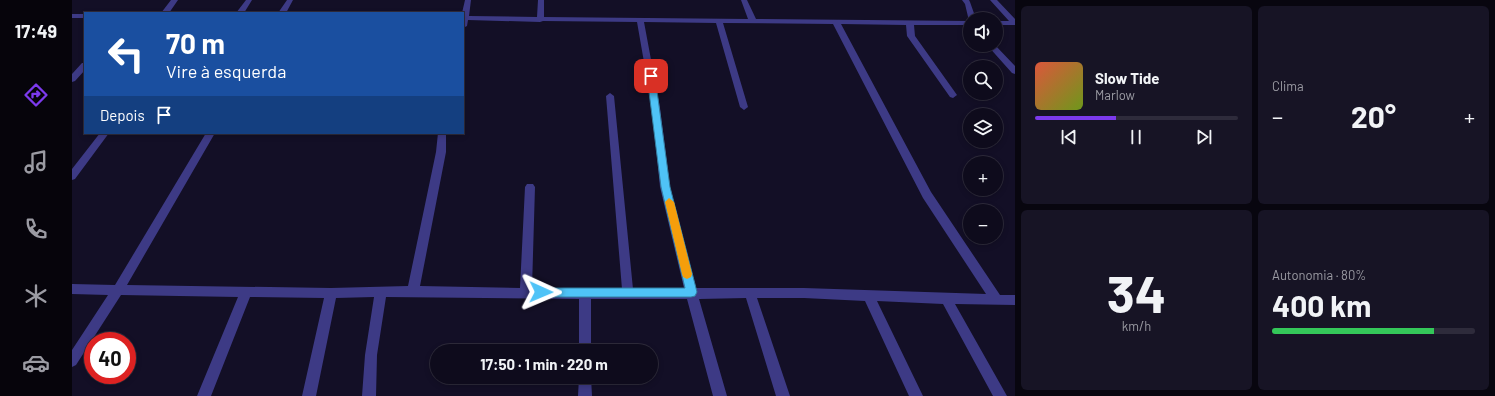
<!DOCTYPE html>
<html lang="pt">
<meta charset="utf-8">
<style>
body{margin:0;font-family:Barlow,sans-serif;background:#171425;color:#f1f3f6;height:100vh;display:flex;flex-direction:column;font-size:15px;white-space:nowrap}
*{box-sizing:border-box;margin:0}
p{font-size:13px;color:#9b9ba3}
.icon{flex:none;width:22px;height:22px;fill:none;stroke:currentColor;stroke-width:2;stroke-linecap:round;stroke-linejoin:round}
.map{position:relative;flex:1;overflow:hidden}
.sheet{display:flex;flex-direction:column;gap:6px;padding:6px;background:#08060f;width:480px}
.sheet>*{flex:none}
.top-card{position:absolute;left:12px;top:12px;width:380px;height:122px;border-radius:0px;box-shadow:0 2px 6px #0003,0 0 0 1px #2e2b3b;background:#1a4fa0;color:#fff;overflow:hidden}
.tools{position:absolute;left:891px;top:12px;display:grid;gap:8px}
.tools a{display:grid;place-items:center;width:40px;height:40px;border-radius:50%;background:#0e0b1c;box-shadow:0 2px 6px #0003,0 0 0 1px #2e2b3b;font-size:20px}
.speed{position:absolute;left:12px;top:332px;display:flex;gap:8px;font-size:20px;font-weight:700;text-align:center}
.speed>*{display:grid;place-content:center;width:52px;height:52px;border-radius:50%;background:#0e0b1c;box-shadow:0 2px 6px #0003,0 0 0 1px #2e2b3b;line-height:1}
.speed .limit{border:6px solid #d22;background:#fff;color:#111}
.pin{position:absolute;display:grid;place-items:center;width:34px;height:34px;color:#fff;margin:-17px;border-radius:8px;box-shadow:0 2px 6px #0006}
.me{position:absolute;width:44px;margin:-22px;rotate:91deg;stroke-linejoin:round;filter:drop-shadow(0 0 3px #0008)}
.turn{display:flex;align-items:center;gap:14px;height:84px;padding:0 16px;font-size:18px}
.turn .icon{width:52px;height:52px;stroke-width:2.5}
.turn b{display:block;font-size:28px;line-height:34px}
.then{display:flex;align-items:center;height:38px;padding:0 16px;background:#0003;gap:8px;font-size:15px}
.big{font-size:30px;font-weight:700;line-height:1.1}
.sheet .widget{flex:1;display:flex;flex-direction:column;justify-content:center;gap:6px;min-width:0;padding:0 14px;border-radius:6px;background:#171425}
.sheet .dial{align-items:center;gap:0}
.dial b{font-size:52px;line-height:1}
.song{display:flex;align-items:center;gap:12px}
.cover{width:48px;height:48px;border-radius:6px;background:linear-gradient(135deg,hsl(10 70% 55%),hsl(80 70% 35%))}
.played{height:4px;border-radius:2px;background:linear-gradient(90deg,#7c3aed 40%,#2e2b3b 40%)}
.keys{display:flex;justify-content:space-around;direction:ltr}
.heat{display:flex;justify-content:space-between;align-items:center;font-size:22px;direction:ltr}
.charge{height:6px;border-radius:3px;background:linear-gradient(90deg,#34c759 80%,#2e2b3b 0)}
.sheet .tiles{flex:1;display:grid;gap:6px;grid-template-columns:repeat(2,1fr)}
.trip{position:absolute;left:358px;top:344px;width:228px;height:40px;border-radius:20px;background:#0e0b1c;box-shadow:0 2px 6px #0003,0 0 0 1px #2e2b3b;font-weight:700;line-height:40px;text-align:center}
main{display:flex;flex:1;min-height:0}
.dock{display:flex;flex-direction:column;width:72px;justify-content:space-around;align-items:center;background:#06040b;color:#9b9ba3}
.dock .icon{width:28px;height:28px}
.dock .current{color:#7c3aed}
.dock b{font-size:18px;color:#f1f3f6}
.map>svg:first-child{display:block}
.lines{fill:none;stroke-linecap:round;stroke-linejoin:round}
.minor{fill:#3d3a85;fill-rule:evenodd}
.route{fill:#4fc3f7;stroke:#337fa1}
.slow{fill:#f59e0b}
</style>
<main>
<nav class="dock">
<b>17:49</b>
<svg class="icon current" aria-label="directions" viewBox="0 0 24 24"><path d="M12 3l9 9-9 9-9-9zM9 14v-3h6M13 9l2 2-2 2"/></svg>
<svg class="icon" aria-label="music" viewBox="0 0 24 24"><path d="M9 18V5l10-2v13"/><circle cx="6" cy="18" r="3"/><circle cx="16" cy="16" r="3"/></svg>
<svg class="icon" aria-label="phone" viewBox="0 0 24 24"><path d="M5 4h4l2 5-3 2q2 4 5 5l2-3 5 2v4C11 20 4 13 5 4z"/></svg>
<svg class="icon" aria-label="climate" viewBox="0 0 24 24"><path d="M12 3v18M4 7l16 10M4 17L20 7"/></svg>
<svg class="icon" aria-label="car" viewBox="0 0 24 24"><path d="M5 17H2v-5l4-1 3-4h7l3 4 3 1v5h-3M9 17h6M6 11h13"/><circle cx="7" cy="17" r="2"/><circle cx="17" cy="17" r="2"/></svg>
</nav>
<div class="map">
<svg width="943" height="396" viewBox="0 0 943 396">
<rect width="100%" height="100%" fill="#130f26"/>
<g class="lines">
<path class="minor" d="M 99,0 L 106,0 L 97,13 L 89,13 Z
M 174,0 L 180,0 L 172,13 L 164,13 Z
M 215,0 L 221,0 L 214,13 L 206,13 Z
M 393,0 L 399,0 L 397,16 L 465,17 L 466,0 L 472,0 L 472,17 L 676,19 L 669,0 L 675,0 L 684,19 L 898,21 L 898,25 L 842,25 L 843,36 L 885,95 L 881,98 L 878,97 L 835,36 L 834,25 L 769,24 L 859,192 L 928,295 L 943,295 L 943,305 L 883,304 L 935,396 L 921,396 L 871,304 L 805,301 L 851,396 L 837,396 L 793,301 L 732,298 L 685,298 L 718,396 L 704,396 L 674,298 L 627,299 L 655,396 L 641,396 L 615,299 L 519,299 L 519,351 L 507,351 L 507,299 L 314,297 L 305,355 L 304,396 L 290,396 L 293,355 L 302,297 L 264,298 L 244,396 L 230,396 L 252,298 L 178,297 L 139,396 L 125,396 L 166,297 L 49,295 L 4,365 L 0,367 L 0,350 L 36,295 L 0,294 L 0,284 L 43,285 L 134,133 L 143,133 L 55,285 L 259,288 L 336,286 L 364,152 L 366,133 L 374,133 L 374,152 L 348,286 L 448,288 L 453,187 L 455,184 L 461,184 L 463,187 L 460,288 L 550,289 L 534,96 L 538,93 L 542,96 L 561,289 L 612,288 L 588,187 L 580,108 L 565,22 L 471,21 L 468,22 L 396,20 L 395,26 L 391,28 L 390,13 ZM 572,22 L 644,23 L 668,107 L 672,110 L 676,107 L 651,23 L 761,24 L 851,198 L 914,294 L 732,288 L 624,288 L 598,187 L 588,108 Z
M 890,0 L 897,0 L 898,2 L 904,19 L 898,19 L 897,21 L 893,4 Z
M 918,0 L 925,0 L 943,19 L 943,25 L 924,25 L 924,21 L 937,21 Z
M 0,14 L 13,14 L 13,18 L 0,18 Z
M 915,45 L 923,45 L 943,66 L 943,74 L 940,73 Z
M 10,63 L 13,63 L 13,70 L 3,81 L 0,82 L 0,74 Z
M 28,133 L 37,133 L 3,179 L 0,180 L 0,169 Z
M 507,377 L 519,377 L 520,396 L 506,396 Z"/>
</g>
<path class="route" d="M 579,73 L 583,76 L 598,187 L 625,292 L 623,296 L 619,297 L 469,297 L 465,296 L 464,292 L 465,289 L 469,288 L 613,288 L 589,187 L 575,76 Z"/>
<path class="slow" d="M 597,198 L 602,202 L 620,274 L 619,277 L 615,279 L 611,277 L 610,274 L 593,202 Z"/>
</svg>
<div class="tools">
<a><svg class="icon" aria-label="sound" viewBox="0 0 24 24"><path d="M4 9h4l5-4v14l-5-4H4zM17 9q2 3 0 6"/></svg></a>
<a><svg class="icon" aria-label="search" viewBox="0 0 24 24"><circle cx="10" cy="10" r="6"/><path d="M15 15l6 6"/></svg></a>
<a><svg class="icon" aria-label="layers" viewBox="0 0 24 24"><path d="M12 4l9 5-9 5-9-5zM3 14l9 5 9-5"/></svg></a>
<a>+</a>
<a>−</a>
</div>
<div class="speed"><div class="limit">40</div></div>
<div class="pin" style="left:579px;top:76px;background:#d93025"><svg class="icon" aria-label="arrive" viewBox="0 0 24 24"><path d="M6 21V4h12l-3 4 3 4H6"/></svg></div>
<svg class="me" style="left:469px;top:292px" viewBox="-20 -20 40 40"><path d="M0-17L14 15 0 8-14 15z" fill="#4fc3f7" stroke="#fff" stroke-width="4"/></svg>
<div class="trip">17:50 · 1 min · 220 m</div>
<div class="top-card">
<div class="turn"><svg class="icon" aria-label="left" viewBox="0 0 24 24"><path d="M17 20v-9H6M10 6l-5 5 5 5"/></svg><div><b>70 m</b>Vire à esquerda</div></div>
<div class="then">Depois<svg class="icon" aria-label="arrive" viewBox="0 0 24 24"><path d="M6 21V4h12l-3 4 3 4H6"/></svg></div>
</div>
</div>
<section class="sheet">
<div class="tiles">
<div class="widget">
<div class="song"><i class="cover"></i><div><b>Slow Tide</b><p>Marlow</p></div></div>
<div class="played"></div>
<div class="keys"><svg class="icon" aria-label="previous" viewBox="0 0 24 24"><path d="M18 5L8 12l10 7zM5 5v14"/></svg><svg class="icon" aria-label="pause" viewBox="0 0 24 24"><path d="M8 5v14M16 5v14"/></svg><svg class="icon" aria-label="next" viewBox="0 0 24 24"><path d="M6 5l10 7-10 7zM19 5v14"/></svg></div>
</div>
<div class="widget"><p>Clima</p>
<div class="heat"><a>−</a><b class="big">20°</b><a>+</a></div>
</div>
<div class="widget dial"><b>34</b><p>km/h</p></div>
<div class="widget"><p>Autonomia · 80%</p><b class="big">400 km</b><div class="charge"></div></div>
</div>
</section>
</main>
